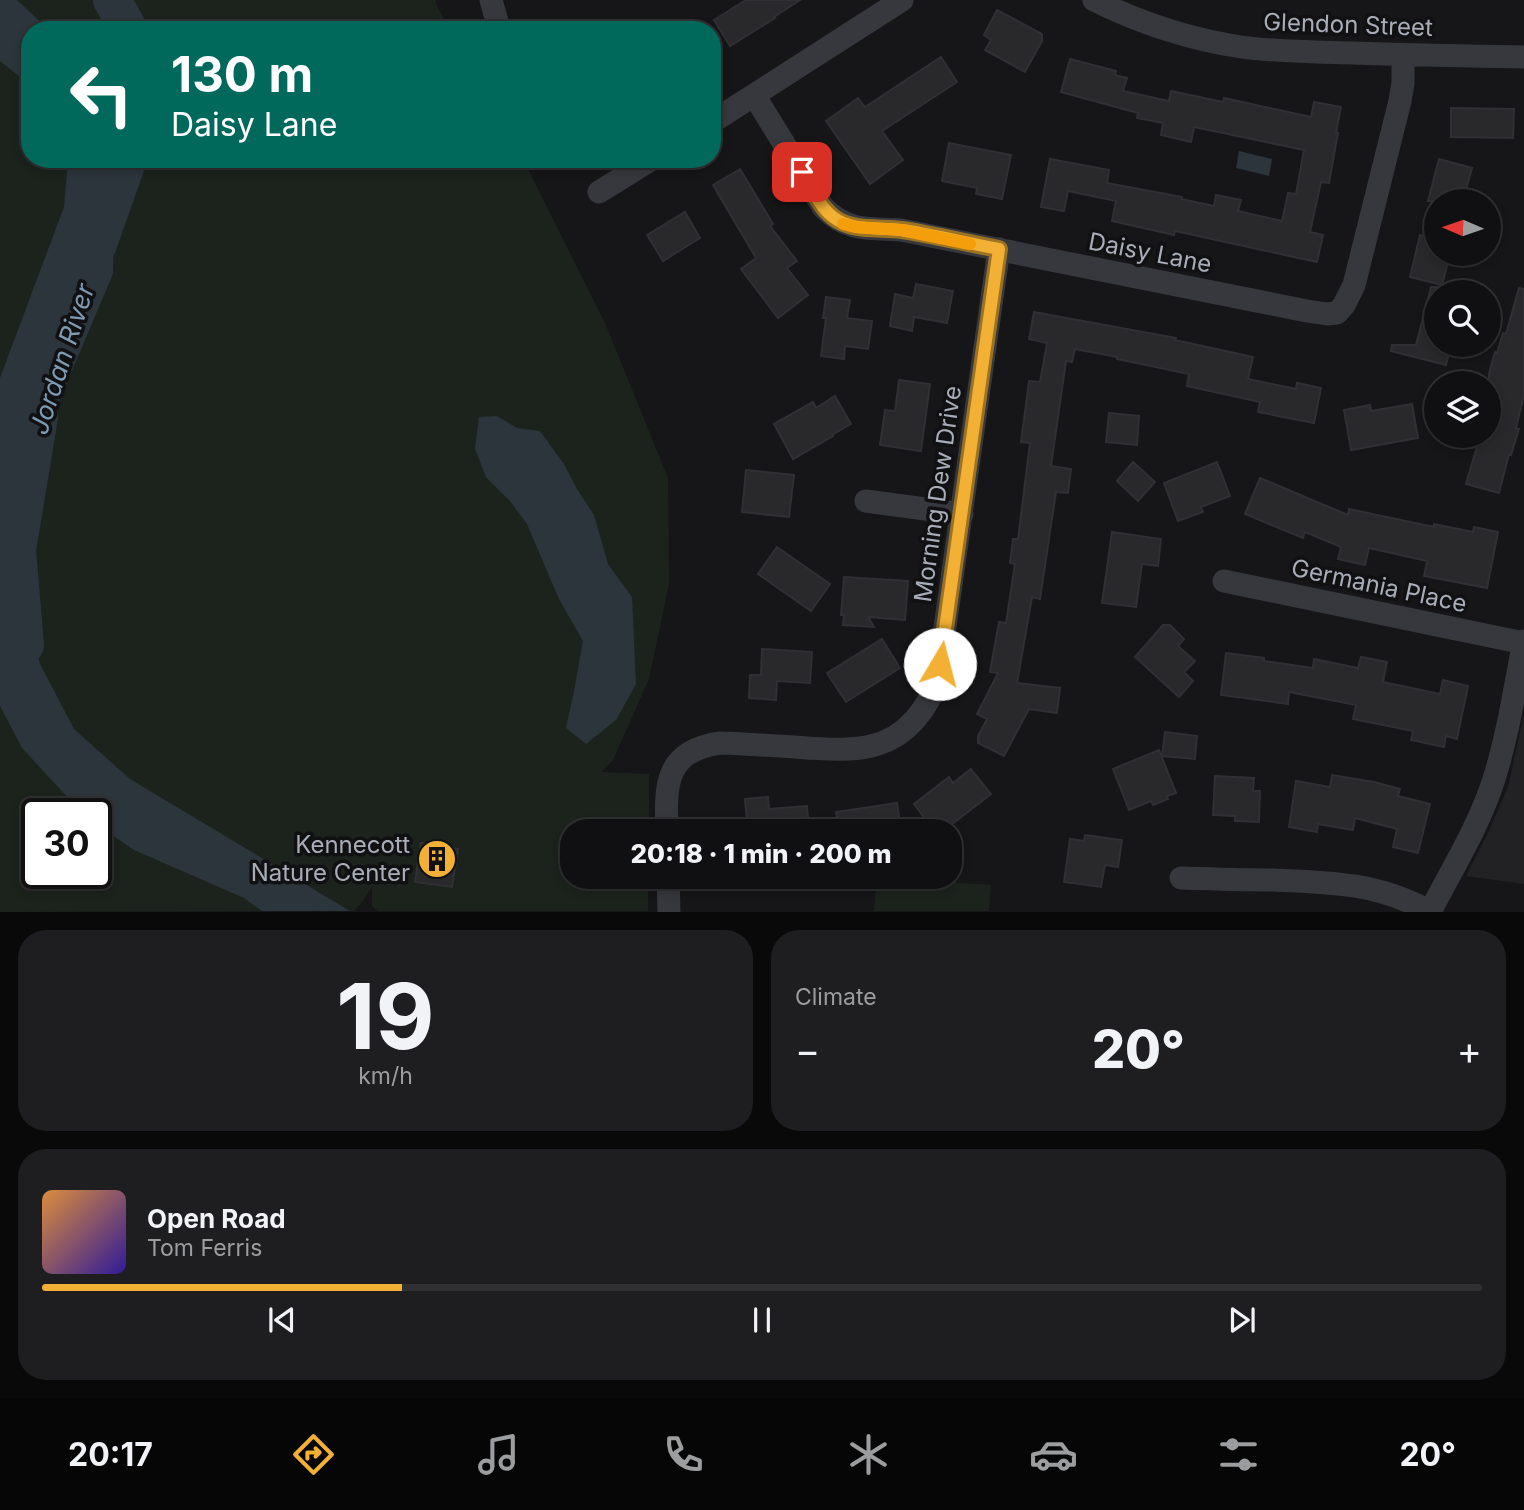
<!DOCTYPE html>
<meta charset="utf-8">
<style>
body{margin:0;font-family:Inter,sans-serif;background:#1e1e20;color:#f1f3f6;height:100vh;display:flex;flex-direction:column;font-size:26px;white-space:nowrap}
*{box-sizing:border-box;margin:0}
p{font-size:23px;color:#9c9d9f}
.icon{flex:none;width:38px;height:38px;fill:none;stroke:currentColor;stroke-width:2;stroke-linecap:round;stroke-linejoin:round}
.map{position:relative;height:912px;overflow:hidden}
.drawer{display:flex;flex-direction:column;gap:18px;padding:18px;background:#09090a;flex:1}
.drawer>*{flex:none}
.hud{position:absolute;left:21px;top:21px;width:700px;height:147px;border-radius:28px;box-shadow:0 4px 10px #0003,0 0 0 2px #303032;background:#00695c;color:#fff;overflow:hidden}
.needle{width:46px;rotate:272deg}
.controls{position:absolute;left:1424px;top:189px;display:grid;gap:14px}
.controls a{display:grid;place-items:center;width:77px;height:77px;border-radius:50%;background:#101012;box-shadow:0 4px 10px #0003,0 0 0 2px #303032;font-size:35px}
.speed{position:absolute;left:21px;top:798px;display:flex;gap:14px;font-size:35px;font-weight:700;text-align:center}
.speed>*{display:grid;place-content:center;width:91px;height:91px;border-radius:50%;background:#101012;box-shadow:0 4px 10px #0003,0 0 0 2px #303032;line-height:1}
.speed .limit{border:4px solid #111;border-radius:10px;background:#fff;color:#111}
.pin{position:absolute;display:grid;place-items:center;width:60px;height:60px;color:#fff;margin:-30px;border-radius:14px;box-shadow:0 4px 10px #0006}
.me{position:absolute;width:77px;margin:-38px;rotate:8deg;stroke-linejoin:round;filter:drop-shadow(0 0 5px #0008)}
.turn{display:flex;align-items:center;gap:24px;height:147px;padding:0 35px;font-size:32px}
.turn .icon{width:91px;height:91px;stroke-width:2.5}
.turn b{display:block;font-size:49px;line-height:60px}
.big{font-size:52px;font-weight:800;line-height:1.1}
.drawer .widget{flex:1;display:flex;flex-direction:column;justify-content:center;gap:10px;min-width:0;padding:0 24px;border-radius:28px;background:#1e1e20}
.drawer .dial{align-items:center;gap:0}
.dial b{font-size:91px;line-height:1}
.song{display:flex;align-items:center;gap:21px}
.cover{width:84px;height:84px;border-radius:10px;background:linear-gradient(135deg,hsl(30 70% 55%),hsl(250 70% 35%))}
.played{height:7px;border-radius:4px;background:linear-gradient(90deg,#f2b134 25%,#303032 25%)}
.keys{display:flex;justify-content:space-around;direction:ltr}
.heat{display:flex;justify-content:space-between;align-items:center;font-size:38px;direction:ltr}
.drawer .tiles{flex:1;display:grid;gap:18px;grid-template-columns:1fr 1fr}
.widget:last-child{grid-column:span 2}
.trip{position:absolute;left:560px;top:819px;width:402px;height:70px;border-radius:28px;background:#101012;box-shadow:0 4px 10px #0003,0 0 0 2px #303032;font-weight:800;line-height:70px;text-align:center}
.dock{display:flex;height:112px;justify-content:space-around;align-items:center;background:#060607;color:#9c9d9f}
.dock .icon{width:49px;height:49px}
.dock .active{color:#f2b134}
.dock b{font-size:32px;color:#f1f3f6}
.map>svg:first-child{display:block}
.built{fill:#222225}
.green{fill:#1c231d;fill-rule:evenodd}
.water{fill:#2c353c}
.lines{fill:none;stroke-linecap:round;stroke-linejoin:round}
.river{stroke:#2c353c;stroke-width:38}
.building{fill:#29292c;stroke:#303034;stroke-width:2}
.minor{stroke:#37383d;stroke-width:23}
.route-casing{stroke:#9d7322;stroke-width:18}
.route{stroke:#f2b134;stroke-width:12}
.slow{stroke:#f59e0b;stroke-width:12}
.labels{text-anchor:middle;stroke-width:7;stroke-linejoin:round;paint-order:stroke}
.street-label{font-size:24px;fill:#a8adb8;stroke:#111113}
.poi-label{font-size:24px;fill:#a8adb8;stroke:#111113;text-anchor:end}
.water-label{font-size:26px;font-style:italic;fill:#7f9bb3;stroke:#111113}
</style>
<div class="map">
<svg width="1524" height="912" viewBox="0 0 1524 912">
<rect width="100%" height="100%" fill="#161618"/>
<path class="built" d="M 1524,714 L 1524,884 L 1466,876 L 1488,833 L 1508,787 Z"/>
<path class="green" d="M 0,0 L 436,0 L 435,2 L 450,30 L 30,30 L 30,159 L 523,159 L 605,323 L 668,478 L 669,584 L 649,679 L 613,760 L 601,772 L 649,774 L 649,831 L 572,831 L 572,877 L 648,877 L 648,911 L 378,911 L 372,906 L 372,887 L 363,901 L 354,911 L 0,912 ZM 37,814 L 96,814 L 96,873 L 37,873 Z
M 877,877 L 991,885 L 989,911 L 874,911 Z"/>
<path class="water" d="M 0,0 L 17,0 L 49,30 L 30,30 L 30,85 L 0,61 Z
M 1239,151 L 1272,159 L 1269,176 L 1236,168 Z
M 64,159 L 112,159 L 115,170 L 113,274 L 25,481 L 20,588 L 40,664 L 74,729 L 130,779 L 350,911 L 262,911 L 244,898 L 134,850 L 96,824 L 96,814 L 83,814 L 22,748 L 0,706 L 0,378 L 64,207 L 67,172 Z
M 497,416 L 517,428 L 540,431 L 564,464 L 577,489 L 594,515 L 608,564 L 632,597 L 636,684 L 616,720 L 586,744 L 566,728 L 574,691 L 583,641 L 559,599 L 527,524 L 510,501 L 486,477 L 475,449 L 479,417 Z"/>
<g class="lines">
<path class="river" d="M 112,0 L 129,30
M 97,247 L 128,159
M 25,645 L 17,550 L 39,417"/>
</g>
<path class="building" d="M 746,0 L 800,0 L 774,17 L 775,18 L 730,46 L 714,20 Z
M 997,10 L 1042,34 L 1042,41 L 1025,72 L 985,50 L 991,40 L 984,35 Z
M 941,57 L 957,82 L 882,131 L 903,160 L 870,184 L 826,121 L 858,98 L 865,107 Z
M 1070,59 L 1116,71 L 1115,75 L 1127,78 L 1123,91 L 1169,101 L 1171,91 L 1223,102 L 1224,98 L 1311,117 L 1314,102 L 1341,107 L 1336,133 L 1338,133 L 1329,183 L 1321,182 L 1310,232 L 1323,235 L 1317,262 L 1175,231 L 1174,235 L 1112,221 L 1116,201 L 1068,191 L 1064,211 L 1041,207 L 1050,159 L 1109,170 L 1107,183 L 1182,197 L 1181,199 L 1214,206 L 1216,195 L 1241,200 L 1238,211 L 1282,221 L 1288,193 L 1296,194 L 1304,150 L 1194,127 L 1191,142 L 1161,135 L 1163,123 L 1137,118 L 1138,113 L 1061,92 Z
M 1451,108 L 1514,109 L 1513,138 L 1451,137 Z
M 949,143 L 1011,155 L 1002,199 L 976,194 L 977,188 L 942,181 Z
M 1439,159 L 1472,168 L 1463,201 L 1428,201 Z
M 740,169 L 773,224 L 770,226 L 797,261 L 787,268 L 808,295 L 778,318 L 741,269 L 756,258 L 713,185 Z
M 685,212 L 700,238 L 663,261 L 647,235 Z
M 1420,235 L 1437,239 L 1437,254 L 1450,254 L 1442,285 L 1410,277 Z
M 916,284 L 953,291 L 947,323 L 914,317 L 912,331 L 890,326 L 895,294 L 913,298 Z
M 1431,287 L 1437,287 L 1437,345 L 1451,345 L 1446,365 L 1391,351 L 1392,345 L 1416,345 Z
M 1519,288 L 1524,289 L 1524,395 L 1516,428 L 1519,429 L 1511,455 L 1509,454 L 1499,493 L 1466,484 L 1480,436 L 1489,436 L 1489,374 L 1495,352 L 1497,353 L 1503,333 L 1506,334 Z
M 826,297 L 850,300 L 847,318 L 872,321 L 868,349 L 845,346 L 844,359 L 821,356 L 826,318 L 823,318 Z
M 1034,312 L 1176,338 L 1175,340 L 1253,357 L 1248,379 L 1296,389 L 1297,383 L 1321,388 L 1314,423 L 1258,412 L 1260,402 L 1187,386 L 1189,374 L 1117,359 L 1117,357 L 1075,349 L 1072,362 L 1066,361 L 1051,466 L 1071,469 L 1068,493 L 1056,492 L 1040,599 L 1032,597 L 1017,683 L 1060,688 L 1057,713 L 1029,709 L 1004,756 L 978,743 L 978,736 L 987,719 L 977,714 L 998,673 L 990,672 L 999,622 L 1006,623 L 1015,564 L 1010,563 L 1013,539 L 1018,539 L 1030,443 L 1021,442 L 1029,381 L 1040,382 L 1047,343 L 1029,339 Z
M 899,380 L 930,384 L 921,451 L 880,445 L 885,410 L 895,411 Z
M 835,396 L 851,424 L 832,435 L 833,436 L 793,459 L 774,424 L 813,402 L 816,408 Z
M 1412,404 L 1418,438 L 1351,450 L 1344,410 L 1370,405 L 1371,411 Z
M 1109,413 L 1139,416 L 1137,445 L 1106,442 Z
M 1133,462 L 1155,482 L 1138,501 L 1117,481 Z
M 1217,462 L 1230,496 L 1201,507 L 1203,512 L 1178,521 L 1164,483 Z
M 746,470 L 794,475 L 789,517 L 742,512 Z
M 1260,478 L 1348,515 L 1349,509 L 1434,527 L 1434,524 L 1473,532 L 1474,527 L 1498,532 L 1487,588 L 1424,576 L 1427,561 L 1369,548 L 1365,565 L 1338,559 L 1341,547 L 1305,532 L 1303,538 L 1245,514 Z
M 1112,532 L 1161,539 L 1158,566 L 1142,564 L 1136,607 L 1102,603 Z
M 777,547 L 830,584 L 811,611 L 758,574 Z
M 844,577 L 908,581 L 905,620 L 868,617 L 874,627 L 843,625 L 844,615 L 841,615 Z
M 1163,625 L 1170,625 L 1184,639 L 1178,646 L 1195,661 L 1184,672 L 1193,681 L 1179,697 L 1135,657 Z
M 882,639 L 900,668 L 846,702 L 827,673 Z
M 762,649 L 812,652 L 810,683 L 777,681 L 776,700 L 749,698 L 750,675 L 761,675 Z
M 1226,653 L 1264,658 L 1264,661 L 1313,668 L 1314,659 L 1358,668 L 1361,657 L 1387,662 L 1383,682 L 1440,694 L 1443,680 L 1468,686 L 1457,739 L 1446,736 L 1444,747 L 1411,740 L 1413,731 L 1353,719 L 1356,705 L 1289,692 L 1288,704 L 1221,695 Z
M 1165,732 L 1197,736 L 1195,759 L 1162,756 Z
M 1159,750 L 1176,793 L 1167,796 L 1168,799 L 1153,805 L 1151,801 L 1129,810 L 1113,769 Z
M 971,769 L 991,794 L 943,831 L 934,831 L 914,804 L 949,777 L 953,783 Z
M 1332,775 L 1374,782 L 1400,789 L 1398,796 L 1430,804 L 1418,853 L 1393,847 L 1397,829 L 1355,818 L 1353,830 L 1318,824 L 1317,832 L 1289,827 L 1296,781 L 1330,787 Z
M 1215,776 L 1254,778 L 1253,791 L 1260,791 L 1259,822 L 1235,821 L 1235,816 L 1213,815 Z
M 768,797 L 769,809 L 807,806 L 809,831 L 748,831 L 745,799 Z
M 897,803 L 901,831 L 839,831 L 836,812 Z
M 1085,835 L 1122,840 L 1118,867 L 1105,865 L 1101,887 L 1064,882 L 1070,839 L 1084,841 Z
M 421,843 L 458,849 L 452,887 L 415,882 Z"/>
<g class="lines">
<path class="minor" d="M 491,0 L 498,25
M 1094,0 C 1140,23 1189,39 1241,47 C 1278,52 1316,52 1353,53 C 1410,55 1467,56 1524,57
M 754,95 L 823,207 C 847,232 869,228 901,230 L 1307,311 L 1327,314 L 1337,313 L 1344,305 L 1354,285 L 1400,101 L 1403,83 L 1403,55
M 712,122 L 902,0
M 599,192 L 652,159
M 866,501 L 962,514
M 1224,581 L 1524,643
M 667,831 C 665,785 665,751 720,743 C 749,744 778,746 807,748 C 828,749 850,751 871,746 C 906,738 929,709 938,676 L 999,249
M 668,877 L 669,912
M 1181,878 C 1211,879 1242,880 1273,880 C 1330,882 1379,883 1430,912 C 1452,869 1479,826 1494,779 C 1508,735 1515,687 1524,641"/>
</g>
<g class="lines">
<defs>
<path id="route" d="M 802,172 C 811,187 819,206 833,217 C 852,232 879,227 902,230 C 934,235 967,243 999,249 L 940,664"/>
</defs>
<use href="#route" class="route-casing"/>
<use href="#route" class="route"/>
<path class="slow" d="M 843,224 L 855,227 L 901,230 L 970,244"/>
</g>
<defs>
<symbol id="building-disc" viewBox="-11 -11 22 22"><circle r="9.5" fill="#f2b134" stroke="#111113"/><path d="M-4-6H4V6H1V3H-1V6H-4ZM-2.5-4.3h1.7v1.8h-1.7ZM.8-4.3h1.7v1.8H.8ZM-2.5-1h1.7V.8h-1.7ZM.8-1h1.7V.8H.8Z" fill="#111"/></symbol>
</defs>
<g fill-rule="evenodd">
<use href="#building-disc" x="415" y="837" width="44" height="44"/>
</g>
<g class="labels">
<g class="street-label">
<text transform="translate(1348 25) rotate(2)" y="8">Glendon Street</text>
<text transform="translate(1150 253) rotate(11)" y="8">Daisy Lane</text>
<text transform="translate(938 494) rotate(-82)" y="8">Morning Dew Drive</text>
<text transform="translate(1379 586) rotate(12)" y="8">Germania Place</text>
</g>
<g class="poi-label">
<text x="410" y="853">Kennecott<tspan x="410" dy="28">Nature Center</tspan></text>
</g>
<g class="water-label">
<text transform="translate(62 359) rotate(-72)" y="9">Jordan River</text>
</g>
</g>
</svg>
<div class="controls">
<a><svg class="needle" viewBox="-14 -14 28 28"><path d="M0-13l5 13h-10z" fill="#e53935"/><path d="M0 13l5-13h-10z" fill="#9c9d9f"/></svg></a>
<a><svg class="icon" aria-label="search" viewBox="0 0 24 24"><circle cx="10" cy="10" r="6"/><path d="M15 15l6 6"/></svg></a>
<a><svg class="icon" aria-label="layers" viewBox="0 0 24 24"><path d="M12 4l9 5-9 5-9-5zM3 14l9 5 9-5"/></svg></a>
</div>
<div class="speed"><div class="limit">30</div></div>
<div class="pin" style="left:802px;top:172px;background:#d93025"><svg class="icon" aria-label="arrive" viewBox="0 0 24 24"><path d="M6 21V4h12l-3 4 3 4H6"/></svg></div>
<svg class="me" style="left:940px;top:664px" viewBox="-20 -20 40 40"><circle r="19" fill="#fff"/><path d="M0-13L10 11 0 6-10 11z" fill="#f2b134"/></svg>
<div class="trip">20:18 · 1 min · 200 m</div>
<div class="hud">
<div class="turn"><svg class="icon" aria-label="left" viewBox="0 0 24 24"><path d="M17 20v-9H6M10 6l-5 5 5 5"/></svg><div><b>130 m</b>Daisy Lane</div></div>
</div>
</div>
<section class="drawer">
<div class="tiles">
<div class="widget dial"><b>19</b><p>km/h</p></div>
<div class="widget"><p>Climate</p>
<div class="heat"><a>−</a><b class="big">20°</b><a>+</a></div>
</div>
<div class="widget">
<div class="song"><i class="cover"></i><div><b>Open Road</b><p>Tom Ferris</p></div></div>
<div class="played"></div>
<div class="keys"><svg class="icon" aria-label="previous" viewBox="0 0 24 24"><path d="M18 5L8 12l10 7zM5 5v14"/></svg><svg class="icon" aria-label="pause" viewBox="0 0 24 24"><path d="M8 5v14M16 5v14"/></svg><svg class="icon" aria-label="next" viewBox="0 0 24 24"><path d="M6 5l10 7-10 7zM19 5v14"/></svg></div>
</div>
</div>
</section>
<nav class="dock">
<b>20:17</b>
<svg class="icon active" aria-label="directions" viewBox="0 0 24 24"><path d="M12 3l9 9-9 9-9-9zM9 14v-3h6M13 9l2 2-2 2"/></svg>
<svg class="icon" aria-label="music" viewBox="0 0 24 24"><path d="M9 18V5l10-2v13"/><circle cx="6" cy="18" r="3"/><circle cx="16" cy="16" r="3"/></svg>
<svg class="icon" aria-label="phone" viewBox="0 0 24 24"><path d="M5 4h4l2 5-3 2q2 4 5 5l2-3 5 2v4C11 20 4 13 5 4z"/></svg>
<svg class="icon" aria-label="climate" viewBox="0 0 24 24"><path d="M12 3v18M4 7l16 10M4 17L20 7"/></svg>
<svg class="icon" aria-label="car" viewBox="0 0 24 24"><path d="M5 17H2v-5l4-1 3-4h7l3 4 3 1v5h-3M9 17h6M6 11h13"/><circle cx="7" cy="17" r="2"/><circle cx="17" cy="17" r="2"/></svg>
<svg class="icon" aria-label="filters" viewBox="0 0 24 24"><path d="M4 7h16M4 17h16"/><circle cx="9" cy="7" r="2"/><circle cx="15" cy="17" r="2"/></svg>
<b>20°</b>
</nav>
